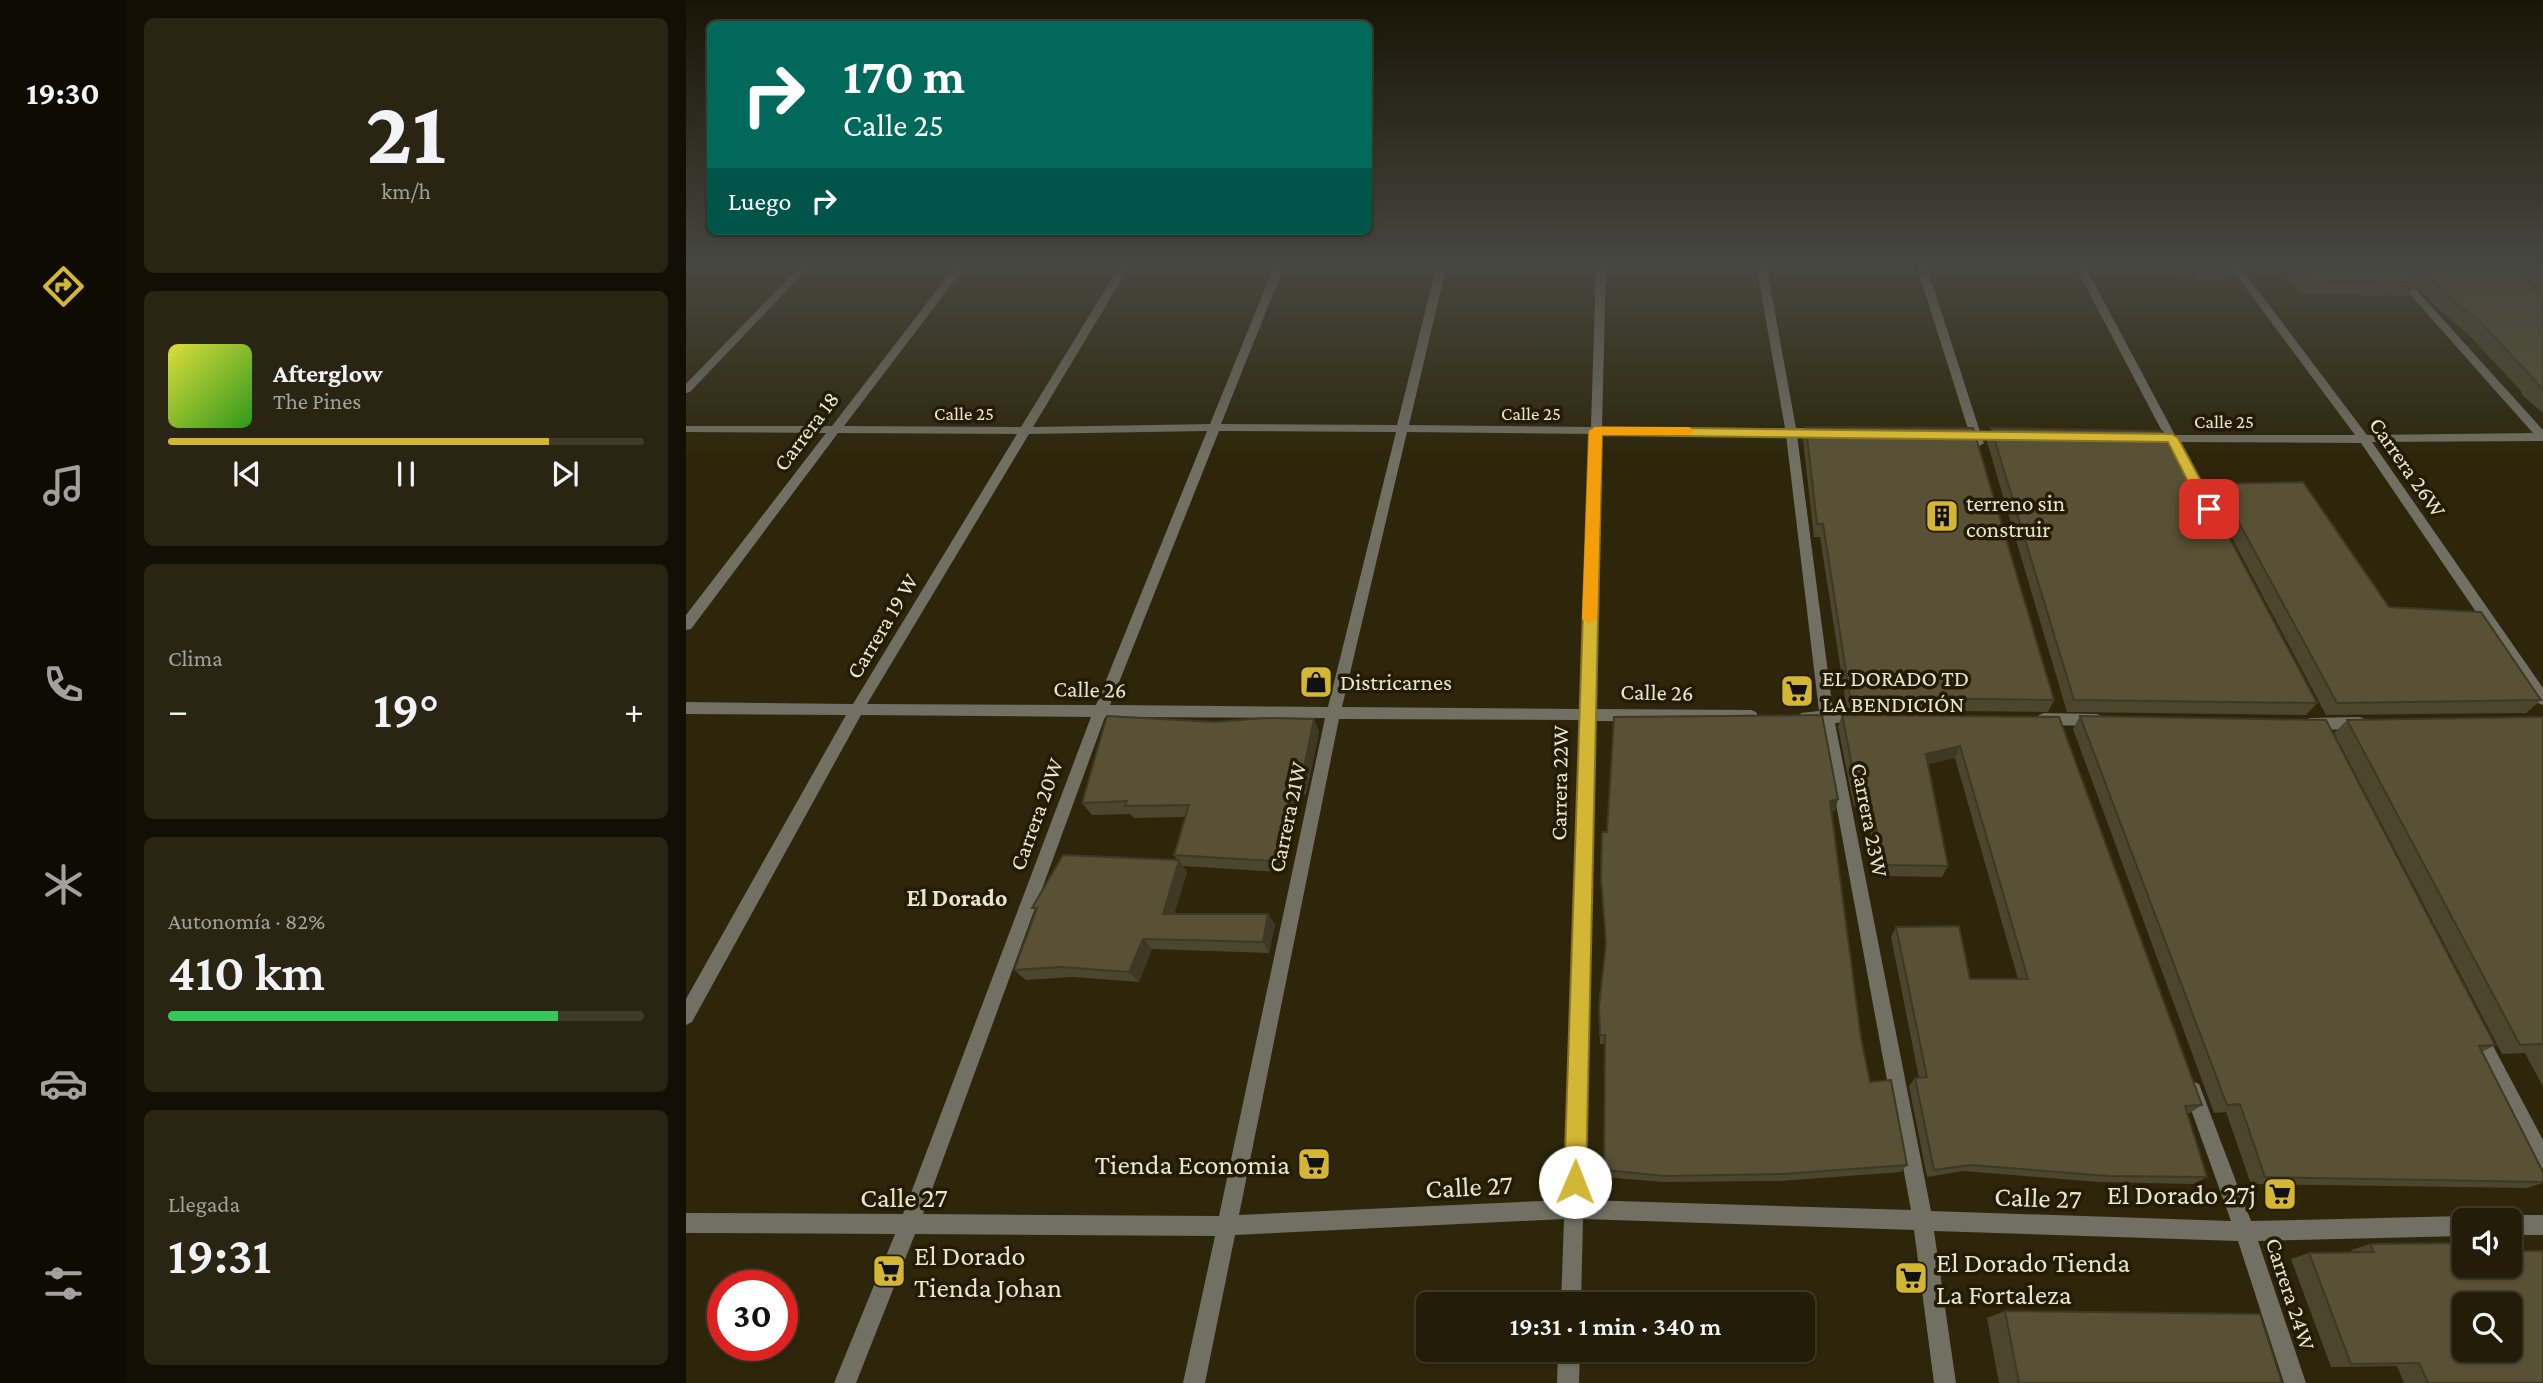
<!DOCTYPE html>
<html lang="es">
<meta charset="utf-8">
<style>
body{margin:0;font-family:"Crimson Pro",serif;background:#2a2512;color:#f1f3f6;height:100vh;display:flex;flex-direction:column;font-size:26px;white-space:nowrap}
*{box-sizing:border-box;margin:0}
p{font-size:23px;color:#a2a19c}
.icon{flex:none;width:38px;height:38px;fill:none;stroke:currentColor;stroke-width:2;stroke-linecap:round;stroke-linejoin:round}
.map{position:relative;flex:1;overflow:hidden}
.side{display:flex;flex-direction:column;gap:18px;padding:18px;background:#130f04;width:560px}
.side>*{flex:none}
.banner{position:absolute;left:21px;top:21px;width:665px;height:214px;border-radius:10px;box-shadow:0 2px 5px #0004,0 0 0 2px #3f3a29;background:#00695c;color:#fff;overflow:hidden}
.tools{position:absolute;left:1766px;top:1208px;display:grid;gap:14px}
.tools a{display:grid;place-items:center;width:70px;height:70px;border-radius:10px;background:#221c08;box-shadow:0 2px 5px #0004,0 0 0 2px #3f3a29;font-size:35px}
.speed{position:absolute;left:21px;top:1270px;display:flex;gap:14px;font-size:35px;font-weight:700;text-align:center}
.speed>*{display:grid;place-content:center;width:91px;height:91px;border-radius:50%;background:#221c08;box-shadow:0 2px 5px #0004,0 0 0 2px #3f3a29;line-height:1}
.speed .limit{border:10px solid #d22;background:#fff;color:#111}
.pin{position:absolute;display:grid;place-items:center;width:60px;height:60px;color:#fff;margin:-30px;border-radius:14px;box-shadow:0 4px 10px #0006}
.me{position:absolute;width:77px;margin:-38px;rotate:1deg;stroke-linejoin:round;filter:drop-shadow(0 0 5px #0008)}
.turn{display:flex;align-items:center;gap:24px;height:147px;padding:0 21px;font-size:32px}
.turn .icon{width:91px;height:91px;stroke-width:2.5}
.turn b{display:block;font-size:49px;line-height:60px}
.then{display:flex;align-items:center;height:66px;padding:0 21px;background:#0003;gap:14px;font-size:26px}
.big{font-size:52px;font-weight:600;line-height:1.1}
.side .widget{flex:1;display:flex;flex-direction:column;justify-content:center;gap:10px;min-width:0;padding:0 24px;border-radius:10px;background:#2a2512}
.side .dial{align-items:center;gap:0}
.dial b{font-size:91px;line-height:1}
.song{display:flex;align-items:center;gap:21px}
.cover{width:84px;height:84px;border-radius:10px;background:linear-gradient(135deg,hsl(60 70% 55%),hsl(110 70% 35%))}
.played{height:7px;border-radius:4px;background:linear-gradient(90deg,#d4b635 80%,#3f3a29 80%)}
.keys{display:flex;justify-content:space-around;direction:ltr}
.heat{display:flex;justify-content:space-between;align-items:center;font-size:38px;direction:ltr}
.charge{height:10px;border-radius:5px;background:linear-gradient(90deg,#34c759 82%,#3f3a29 0)}
.trip{position:absolute;left:730px;top:1292px;width:399px;height:70px;border-radius:10px;background:#221c08;box-shadow:0 2px 5px #0004,0 0 0 2px #3f3a29;font-weight:600;line-height:70px;text-align:center}
main{display:flex;flex:1;min-height:0}
.tab-bar{display:flex;flex-direction:column;width:126px;justify-content:space-around;align-items:center;background:#0e0b03;color:#a2a19c}
.tab-bar .icon{width:49px;height:49px}
.tab-bar .current{color:#d4b635}
.tab-bar b{font-size:32px;color:#f1f3f6}
.map>svg:first-child{display:block}
.lines{fill:none;stroke-linecap:round;stroke-linejoin:round}
.street{fill:#726f63;fill-rule:evenodd}
.wall{fill:#4c462e}
.shaded-wall{fill:#3e3925}
.building{fill:#585135;stroke:#3e3925;stroke-width:2;fill-rule:evenodd}
.route{fill:#d4b635;stroke:#8a7622;stroke-width:2}
.slow{fill:#f59e0b}
.labels{text-anchor:middle;stroke-width:7;stroke-linejoin:round;paint-order:stroke}
.far-street-label{font-size:19px;fill:#e7e4d4;stroke:#231c02}
.street-label{font-size:23px;fill:#e7e4d4;stroke:#231c02}
.poi-label{font-size:23px;fill:#e7e4d4;stroke:#231c02;text-anchor:start}
.neighbourhood-label{font-size:24px;font-weight:bold;fill:#e7e4d4;stroke:#231c02}
.near-poi-label{font-size:28px;fill:#e7e4d4;stroke:#231c02;text-anchor:end}
.near-street-label{font-size:28px;fill:#e7e4d4;stroke:#231c02}
</style>
<main>
<nav class="tab-bar">
<b>19:30</b>
<svg class="icon current" aria-label="directions" viewBox="0 0 24 24"><path d="M12 3l9 9-9 9-9-9zM9 14v-3h6M13 9l2 2-2 2"/></svg>
<svg class="icon" aria-label="music" viewBox="0 0 24 24"><path d="M9 18V5l10-2v13"/><circle cx="6" cy="18" r="3"/><circle cx="16" cy="16" r="3"/></svg>
<svg class="icon" aria-label="phone" viewBox="0 0 24 24"><path d="M5 4h4l2 5-3 2q2 4 5 5l2-3 5 2v4C11 20 4 13 5 4z"/></svg>
<svg class="icon" aria-label="climate" viewBox="0 0 24 24"><path d="M12 3v18M4 7l16 10M4 17L20 7"/></svg>
<svg class="icon" aria-label="car" viewBox="0 0 24 24"><path d="M5 17H2v-5l4-1 3-4h7l3 4 3 1v5h-3M9 17h6M6 11h13"/><circle cx="7" cy="17" r="2"/><circle cx="17" cy="17" r="2"/></svg>
<svg class="icon" aria-label="filters" viewBox="0 0 24 24"><path d="M4 7h16M4 17h16"/><circle cx="9" cy="7" r="2"/><circle cx="15" cy="17" r="2"/></svg>
</nav>
<section class="side">
<div class="widget dial"><b>21</b><p>km/h</p></div>
<div class="widget">
<div class="song"><i class="cover"></i><div><b>Afterglow</b><p>The Pines</p></div></div>
<div class="played"></div>
<div class="keys"><svg class="icon" aria-label="previous" viewBox="0 0 24 24"><path d="M18 5L8 12l10 7zM5 5v14"/></svg><svg class="icon" aria-label="pause" viewBox="0 0 24 24"><path d="M8 5v14M16 5v14"/></svg><svg class="icon" aria-label="next" viewBox="0 0 24 24"><path d="M6 5l10 7-10 7zM19 5v14"/></svg></div>
</div>
<div class="widget"><p>Clima</p>
<div class="heat"><a>−</a><b class="big">19°</b><a>+</a></div>
</div>
<div class="widget"><p>Autonomía · 82%</p><b class="big">410 km</b><div class="charge"></div></div>
<div class="widget"><p>Llegada</p><b class="big">19:31</b></div>
</section>
<div class="map">
<svg width="1857" height="1383" viewBox="0 0 1857 1383">
<rect width="100%" height="100%" fill="#2d260b"/>
<g class="lines">
<path class="street" d="M 116,264 L 126,264 L 4,392 L 0,393 L 0,384 Z
M 271,264 L 281,264 L 158,426 L 335,427 L 435,264 L 445,264 L 347,427 L 524,424 L 589,264 L 599,264 L 535,424 L 711,425 L 751,264 L 761,264 L 723,425 L 905,427 L 910,264 L 920,264 L 916,427 L 1099,428 L 1070,264 L 1080,264 L 1110,428 L 1138,428 L 1144,432 L 1138,436 L 1111,435 L 1147,711 L 1178,713 L 1180,717 L 1178,721 L 1149,723 L 1245,1211 L 1545,1221 L 1498,1090 L 1501,1084 L 1507,1081 L 1513,1084 L 1565,1221 L 1778,1216 L 1785,1220 L 1778,1220 L 1778,1236 L 1572,1241 L 1620,1383 L 1598,1383 L 1552,1241 L 1248,1231 L 1270,1383 L 1248,1383 L 1228,1230 L 897,1219 L 895,1304 L 875,1304 L 878,1219 L 549,1235 L 519,1383 L 497,1383 L 529,1236 L 229,1234 L 170,1383 L 148,1383 L 209,1234 L 0,1233 L 0,1213 L 217,1214 L 405,717 L 175,715 L 6,1022 L 0,1025 L 0,999 L 160,715 L 0,714 L 0,702 L 167,704 L 331,434 L 152,433 L 5,629 L 0,630 L 0,615 L 140,433 L 0,432 L 0,426 L 146,426 ZM 521,431 L 410,705 L 181,704 L 343,434 ZM 533,431 L 710,432 L 642,707 L 424,705 ZM 721,432 L 905,434 L 895,709 L 656,707 ZM 916,434 L 1100,435 L 1133,711 L 1115,713 L 1113,717 L 1115,721 L 1135,723 L 1225,1210 L 898,1200 L 909,721 L 1065,722 L 1070,720 L 1072,716 L 1070,712 L 1065,710 L 909,709 ZM 419,717 L 639,718 L 533,1216 L 237,1214 ZM 653,719 L 895,720 L 878,1200 L 553,1215 Z
M 1230,264 L 1240,264 L 1294,432 L 1320,432 L 1324,433 L 1324,439 L 1296,439 L 1298,443 L 1292,447 L 1288,446 L 1285,439 L 1270,439 L 1264,435 L 1270,431 L 1283,432 Z
M 1388,264 L 1398,264 L 1489,435 L 1669,435 L 1542,264 L 1552,264 L 1681,435 L 1847,433 L 1697,264 L 1707,264 L 1857,430 L 1857,441 L 1686,442 L 1857,688 L 1857,705 L 1852,703 L 1675,443 L 1493,442 L 1525,501 L 1519,505 L 1515,504 L 1482,442 L 1463,442 L 1457,438 L 1463,434 L 1478,435 Z
M 1358,713 L 1411,714 L 1416,716 L 1418,720 L 1416,724 L 1411,726 L 1358,725 L 1353,723 L 1351,719 L 1353,715 Z
M 1674,717 L 1679,719 L 1681,723 L 1679,727 L 1674,729 L 1624,730 L 1619,728 L 1617,724 L 1619,720 L 1624,718 Z
M 1791,1024 L 1797,1027 L 1857,1140 L 1857,1169 L 1850,1166 L 1785,1039 L 1782,1033 L 1785,1027 Z
M 1824,1215 L 1857,1215 L 1857,1235 L 1824,1235 L 1824,1220 L 1816,1220 Z
M 872,1349 L 894,1349 L 893,1383 L 871,1383 Z"/>
</g>
<path class="wall" d="M 1403,264 L 1548,264 L 1550,266 L 1543,280 L 1511,280 L 1508,274 L 1408,276 Z
M 1592,264 L 1857,264 L 1857,413 L 1835,394 L 1836,392 L 1783,335 L 1748,305 L 1729,284 L 1722,296 L 1616,294 Z
M 1120,427 L 1368,700 L 1362,712 L 1161,710 L 1134,537 L 1128,537 L 1117,440 Z
M 1305,428 L 1504,485 L 1631,703 L 1620,715 L 1381,712 L 1301,442 Z
M 1532,484 L 1703,607 L 1855,700 L 1840,713 L 1640,715 L 1524,497 Z
M 1156,715 L 1373,717 L 1516,1105 L 1504,1113 L 1501,1113 L 1521,1177 L 1508,1184 L 1412,1182 L 1277,1171 L 1241,1177 L 1223,1086 L 1229,1078 L 1233,1078 L 1205,937 L 1210,927 L 1284,979 L 1332,979 L 1269,758 L 1242,764 L 1262,866 L 1256,877 L 1193,876 L 1183,823 L 1180,824 L 1176,806 L 1168,807 L 1152,727 Z
M 1394,716 L 1809,1045 L 1796,1052 L 1857,1172 L 1857,1183 L 1841,1188 L 1565,1184 L 1540,1112 L 1528,1113 L 1387,729 Z
M 1857,717 L 1857,1087 L 1839,1053 L 1816,1054 L 1648,733 L 1661,720 Z
M 628,719 L 633,732 L 620,794 L 616,794 L 594,872 L 497,866 L 501,872 L 488,914 L 582,914 L 589,925 L 583,953 L 466,949 L 453,982 L 387,977 L 340,980 L 328,970 L 350,912 L 346,908 L 491,860 L 488,855 L 500,817 L 448,818 L 444,814 L 406,815 L 396,803 L 529,722 Z
M 1152,799 L 1149,811 L 1145,811 L 1175,1038 L 1184,1082 L 1221,1165 L 1215,1172 L 1094,1181 L 977,1182 L 918,1177 L 919,1044 L 914,1044 L 913,1006 L 920,946 L 916,889 L 921,832 Z
M 1684,1244 L 1857,1383 L 1718,1383 L 1711,1366 L 1645,1367 L 1605,1259 L 1623,1253 L 1666,1252 L 1665,1250 Z
M 1319,1311 L 1596,1383 L 1313,1383 L 1301,1318 Z"/>
<path class="shaded-wall" d="M 628,719 L 633,732 L 620,794 L 615,782 Z
M 1274,746 L 1269,758 L 1235,766 L 1240,754 Z
M 610,782 L 616,794 L 594,872 L 588,861 Z
M 1180,794 L 1176,806 L 1168,807 L 1172,795 Z
M 1152,799 L 1149,811 L 1140,812 L 1144,801 Z
M 493,860 L 501,872 L 485,925 L 477,914 Z
M 582,914 L 589,925 L 583,953 L 577,942 Z
M 457,939 L 466,949 L 453,982 L 443,972 Z"/>
<path class="building" d="M 1516,264 L 1548,264 L 1550,266 L 1518,266 Z
M 1610,264 L 1714,264 L 1731,282 L 1623,280 Z
M 1732,264 L 1827,264 L 1857,296 L 1857,389 L 1847,380 L 1849,380 L 1793,321 L 1757,292 Z
M 1844,264 L 1857,264 L 1857,278 Z
M 1120,427 L 1287,428 L 1368,700 L 1164,697 L 1137,524 L 1131,524 Z
M 1305,428 L 1476,431 L 1504,485 L 1515,484 L 1631,703 L 1388,700 Z
M 1617,482 L 1703,607 L 1795,612 L 1855,700 L 1651,703 L 1532,484 Z
M 1136,715 L 1152,799 L 1144,801 L 1175,1038 L 1184,1082 L 1205,1080 L 1221,1165 L 1097,1174 L 979,1176 L 918,1170 L 919,1035 L 914,1035 L 913,1006 L 920,943 L 915,879 L 916,832 L 921,832 L 928,717 Z
M 1156,715 L 1373,717 L 1516,1105 L 1499,1106 L 1521,1177 L 1422,1176 L 1284,1165 L 1248,1170 L 1229,1078 L 1241,1077 L 1210,927 L 1273,926 L 1284,979 L 1342,979 L 1274,746 L 1240,754 L 1262,866 L 1198,865 L 1187,812 L 1184,812 L 1180,794 L 1172,795 Z
M 421,716 L 529,722 L 579,718 L 628,719 L 615,782 L 610,782 L 588,861 L 488,855 L 503,805 L 439,806 L 441,801 L 396,803 Z
M 1394,716 L 1640,720 L 1809,1045 L 1793,1046 L 1857,1172 L 1857,1182 L 1579,1177 L 1554,1104 L 1541,1105 Z
M 1857,717 L 1857,1044 L 1834,1045 L 1661,720 Z
M 377,855 L 493,860 L 477,914 L 582,914 L 577,942 L 457,939 L 443,972 L 376,967 L 328,970 L 351,908 L 346,908 Z
M 1778,1243 L 1778,1265 L 1824,1265 L 1824,1251 L 1857,1251 L 1857,1383 L 1742,1383 L 1733,1363 L 1665,1364 L 1623,1253 L 1688,1252 L 1684,1244 ZM 1778,1304 L 1824,1304 L 1824,1349 L 1778,1349 Z
M 1319,1311 L 1574,1314 L 1596,1383 L 1333,1383 Z"/>
<linearGradient id="sky" x2="0" y2="1"><stop stop-color="#191506"/><stop offset="0.58" stop-color="#46473f"/><stop offset="1" stop-color="#46473f" stop-opacity="0"/></linearGradient>
<rect width="1857" height="458" fill="url(#sky)"/>
<path class="route" d="M 909,427 L 1486,434 L 1492,438 L 1530,509 L 1528,513 L 1518,513 L 1482,442 L 916,435 L 900,1182 L 897,1189 L 889,1193 L 881,1189 L 878,1182 L 903,431 Z"/>
<path class="slow" d="M 909,427 L 1003,427 L 1009,431 L 1003,435 L 916,435 L 911,619 L 903,624 L 896,619 L 903,431 Z"/>
<defs>
<symbol id="building-square" viewBox="-11 -11 22 22"><rect x="-9" y="-9" width="18" height="18" rx="4" fill="#d4b635" stroke="#231c02"/><path d="M-4-6H4V6H1V3H-1V6H-4ZM-2.5-4.3h1.7v1.8h-1.7ZM.8-4.3h1.7v1.8H.8ZM-2.5-1h1.7V.8h-1.7ZM.8-1h1.7V.8H.8Z" fill="#111"/></symbol>
<symbol id="shop-square" viewBox="-11 -11 22 22"><rect x="-9" y="-9" width="18" height="18" rx="4" fill="#d4b635" stroke="#231c02"/><path d="M-5-2.5h2.3a2.7 3.5 0 0 1 5.4 0H5L5.5 6h-11ZM-1.5-2.5h3a1.5 2.3 0 0 0-3 0Z" fill="#111"/></symbol>
<symbol id="supermarket-square" viewBox="-11 -11 22 22"><rect x="-9" y="-9" width="18" height="18" rx="4" fill="#d4b635" stroke="#231c02"/><path d="M-6-5.5h2.5l.6 2H6L4.5 2H-2.5L-4.4-4H-6ZM-1.5 3.2a1.3 1.3 0 1 0 .1 0ZM3 3.2a1.3 1.3 0 1 0 .1 0Z" fill="#111"/></symbol>
</defs>
<g fill-rule="evenodd">
<use href="#building-square" x="1237" y="497" width="38" height="38"/>
<use href="#shop-square" x="611" y="663" width="38" height="38"/>
<use href="#supermarket-square" x="1092" y="672" width="38" height="38"/>
<use href="#supermarket-square" x="609" y="1145" width="38" height="38"/>
<use href="#supermarket-square" x="1575" y="1175" width="38" height="38"/>
<use href="#supermarket-square" x="184" y="1252" width="38" height="38"/>
<use href="#supermarket-square" x="1206" y="1259" width="38" height="38"/>
</g>
<g class="labels">
<g class="far-street-label">
<text x="278" y="420">Calle 25</text>
<text x="845" y="420">Calle 25</text>
<text x="1538" y="428">Calle 25</text>
</g>
<g class="street-label">
<text transform="translate(120 431) rotate(-53)" y="8">Carrera 18</text>
<text transform="translate(1722 467) rotate(55)" y="8">Carrera 26W</text>
<text transform="translate(196 626) rotate(-59)" y="8">Carrera 19 W</text>
<text transform="translate(404 689) rotate(1)" y="8">Calle 26</text>
<text transform="translate(971 692) rotate(1)" y="8">Calle 26</text>
<text transform="translate(873 783) rotate(-89)" y="8">Carrera 22W</text>
<text transform="translate(350 814) rotate(-70)" y="8">Carrera 20W</text>
<text transform="translate(601 817) rotate(-78)" y="8">Carrera 21W</text>
<text transform="translate(1184 820) rotate(79)" y="8">Carrera 23W</text>
<text transform="translate(1605 1294) rotate(72)" y="8">Carrera 24W</text>
</g>
<g class="poi-label">
<text x="1280" y="511">terreno sin<tspan x="1280" dy="26">construir</tspan></text>
<text x="1136" y="686">EL DORADO TD<tspan x="1136" dy="26">LA BENDICIÓN</tspan></text>
<text x="654" y="690">Districarnes</text>
</g>
<g class="neighbourhood-label">
<text x="271" y="906">El Dorado</text>
</g>
<g class="near-poi-label">
<text x="604" y="1174">Tienda Economia</text>
<text x="1570" y="1204">El Dorado 27j</text>
<text x="228" y="1265" text-anchor="start">El Dorado<tspan x="228" dy="32">Tienda Johan</tspan></text>
<text x="1250" y="1272" text-anchor="start">El Dorado Tienda<tspan x="1250" dy="32">La Fortaleza</tspan></text>
</g>
<g class="near-street-label">
<text transform="translate(783 1186) rotate(-3)" y="10">Calle 27</text>
<text x="218" y="1207">Calle 27</text>
<text transform="translate(1352 1197) rotate(2)" y="10">Calle 27</text>
</g>
</g>
</svg>
<div class="tools">
<a><svg class="icon" aria-label="sound" viewBox="0 0 24 24"><path d="M4 9h4l5-4v14l-5-4H4zM17 9q2 3 0 6"/></svg></a>
<a><svg class="icon" aria-label="search" viewBox="0 0 24 24"><circle cx="10" cy="10" r="6"/><path d="M15 15l6 6"/></svg></a>
</div>
<div class="speed"><div class="limit">30</div></div>
<div class="pin" style="left:1523px;top:509px;background:#d93025"><svg class="icon" aria-label="arrive" viewBox="0 0 24 24"><path d="M6 21V4h12l-3 4 3 4H6"/></svg></div>
<svg class="me" style="left:889px;top:1182px" viewBox="-20 -20 40 40"><circle r="19" fill="#fff"/><path d="M0-13L10 11 0 6-10 11z" fill="#d4b635"/></svg>
<div class="trip">19:31 · 1 min · 340 m</div>
<div class="banner">
<div class="turn"><svg class="icon" aria-label="right" viewBox="0 0 24 24"><path d="M7 20v-9h11M14 6l5 5-5 5"/></svg><div><b>170 m</b>Calle 25</div></div>
<div class="then">Luego<svg class="icon" aria-label="right" viewBox="0 0 24 24"><path d="M7 20v-9h11M14 6l5 5-5 5"/></svg></div>
</div>
</div>
</main>
